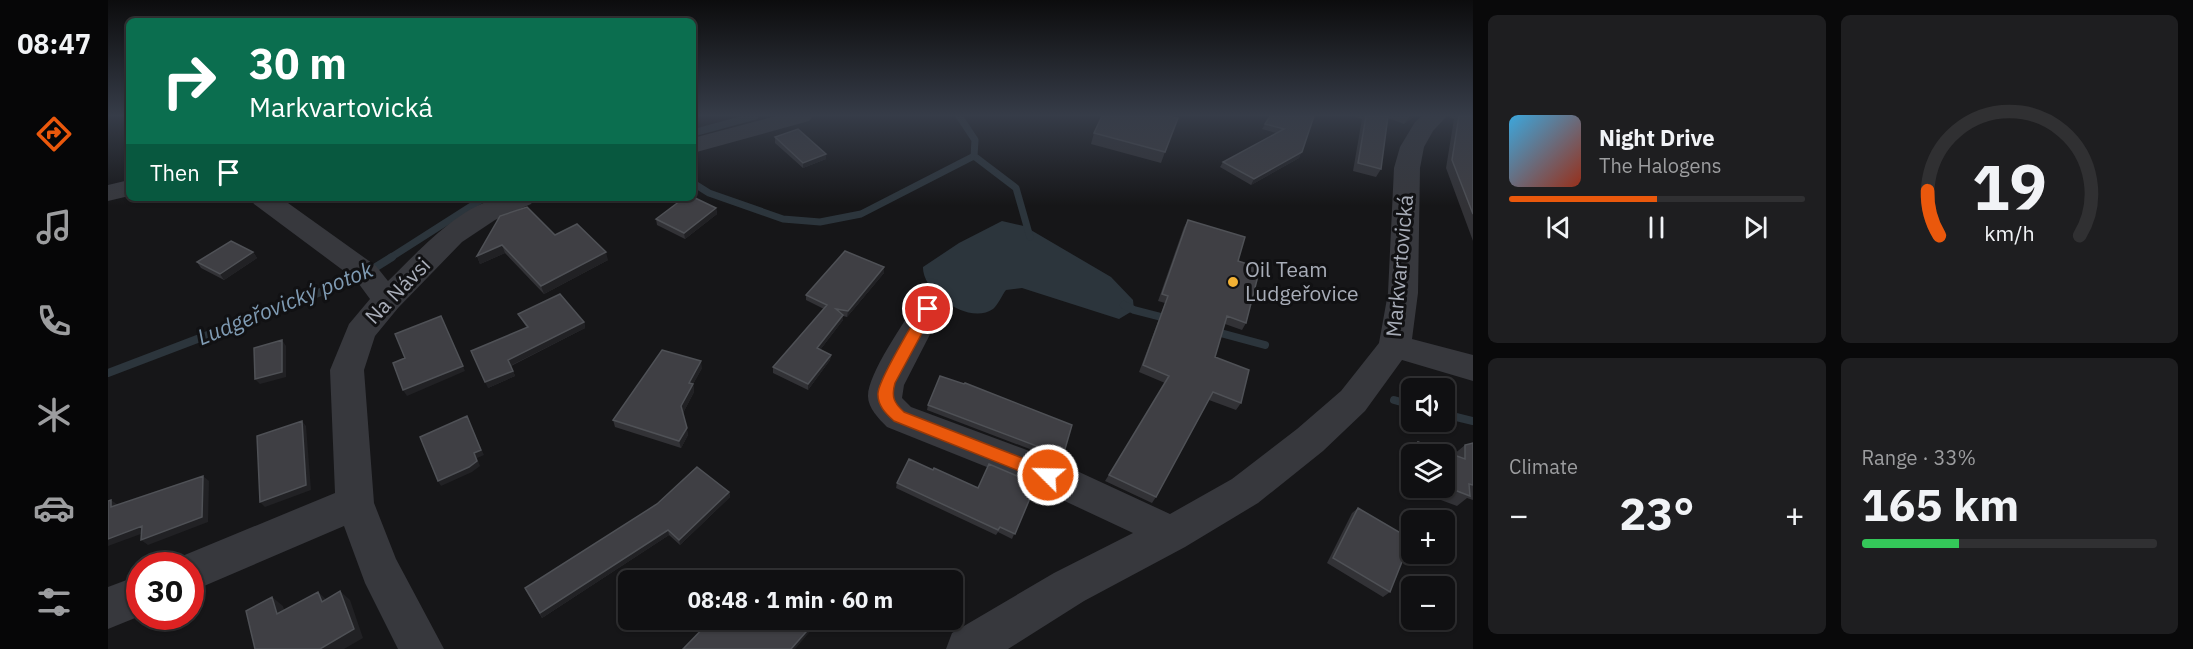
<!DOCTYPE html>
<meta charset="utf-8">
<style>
body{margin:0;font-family:"IBM Plex Sans",sans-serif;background:#1e1e20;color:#f1f3f6;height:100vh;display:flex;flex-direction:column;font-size:22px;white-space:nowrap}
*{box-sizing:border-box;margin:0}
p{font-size:20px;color:#9c9d9f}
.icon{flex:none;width:33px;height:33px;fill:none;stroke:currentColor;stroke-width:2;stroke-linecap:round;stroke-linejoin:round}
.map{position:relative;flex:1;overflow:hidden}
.drawer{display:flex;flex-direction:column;gap:15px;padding:15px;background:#09090a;width:720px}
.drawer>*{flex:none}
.hud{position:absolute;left:18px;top:18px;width:570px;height:183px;border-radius:9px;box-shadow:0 2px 4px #0004,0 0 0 2px #303032;background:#0b6e4f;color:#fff;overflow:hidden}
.controls{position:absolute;left:1293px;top:378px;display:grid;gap:12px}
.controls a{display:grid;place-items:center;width:54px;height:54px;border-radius:9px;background:#101012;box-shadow:0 2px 4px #0004,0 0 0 2px #303032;font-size:30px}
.speed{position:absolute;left:18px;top:552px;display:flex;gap:12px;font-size:30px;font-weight:700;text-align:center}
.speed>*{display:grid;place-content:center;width:78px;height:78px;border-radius:50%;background:#101012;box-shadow:0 2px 4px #0004,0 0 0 2px #303032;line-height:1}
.speed .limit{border:9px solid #d22;background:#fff;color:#111}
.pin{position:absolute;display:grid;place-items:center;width:51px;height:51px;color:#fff;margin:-26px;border:3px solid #fff;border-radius:50%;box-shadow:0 2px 6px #0007}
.me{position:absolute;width:66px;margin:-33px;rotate:293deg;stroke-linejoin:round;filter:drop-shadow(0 0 4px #0008)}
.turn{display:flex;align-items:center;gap:21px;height:126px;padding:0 24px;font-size:27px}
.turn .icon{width:78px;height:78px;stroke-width:2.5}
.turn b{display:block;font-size:42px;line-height:51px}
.then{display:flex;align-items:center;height:57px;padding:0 24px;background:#0003;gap:12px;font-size:22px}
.big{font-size:45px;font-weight:800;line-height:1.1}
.drawer .widget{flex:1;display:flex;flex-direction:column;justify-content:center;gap:9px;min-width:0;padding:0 21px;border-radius:9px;background:#1e1e20}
.drawer .dial{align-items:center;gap:0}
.dial svg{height:156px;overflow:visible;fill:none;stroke:#303032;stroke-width:7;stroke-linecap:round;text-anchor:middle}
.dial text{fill:#f1f3f6;stroke:none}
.song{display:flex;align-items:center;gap:18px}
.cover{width:72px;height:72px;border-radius:9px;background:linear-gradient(135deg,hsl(200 70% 55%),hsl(10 70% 35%))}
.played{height:6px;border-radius:3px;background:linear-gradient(90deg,#ea580c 50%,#303032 50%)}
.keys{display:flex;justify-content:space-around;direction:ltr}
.heat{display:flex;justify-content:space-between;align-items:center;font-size:33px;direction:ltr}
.charge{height:9px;border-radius:4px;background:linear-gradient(90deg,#34c759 33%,#303032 0)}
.drawer .tiles{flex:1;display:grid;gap:15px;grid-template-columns:repeat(2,1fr)}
.trip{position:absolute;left:510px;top:570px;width:345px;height:60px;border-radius:9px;background:#101012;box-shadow:0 2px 4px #0004,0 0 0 2px #303032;font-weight:800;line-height:60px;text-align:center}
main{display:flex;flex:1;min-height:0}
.dock{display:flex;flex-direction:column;width:108px;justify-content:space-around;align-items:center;background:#060607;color:#9c9d9f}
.dock .icon{width:42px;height:42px}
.dock .active{color:#ea580c}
.dock b{font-size:27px;color:#f1f3f6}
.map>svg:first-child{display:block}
.water{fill:#2c353c}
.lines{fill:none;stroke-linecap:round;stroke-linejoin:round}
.stream-far1{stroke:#2c353c;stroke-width:7}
.stream{stroke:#2c353c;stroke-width:8}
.minor{fill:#37383d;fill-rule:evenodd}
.wall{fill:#323236;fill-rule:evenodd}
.shaded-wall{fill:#212124}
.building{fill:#3f3f44;stroke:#4f5156;stroke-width:1.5}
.route{fill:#ea580c;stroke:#983908;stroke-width:1.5}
.poi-dot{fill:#f2b134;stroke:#111113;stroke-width:2}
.labels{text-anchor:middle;stroke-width:6;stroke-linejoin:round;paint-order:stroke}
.street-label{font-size:21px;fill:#a8adb8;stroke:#111113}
.poi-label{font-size:21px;fill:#a8adb8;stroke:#111113;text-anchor:start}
.water-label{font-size:22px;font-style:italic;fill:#7f9bb3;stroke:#111113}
</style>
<main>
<nav class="dock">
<b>08:47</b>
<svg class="icon active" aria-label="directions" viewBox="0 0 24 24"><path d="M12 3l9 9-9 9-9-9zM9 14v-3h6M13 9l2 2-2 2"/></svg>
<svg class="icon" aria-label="music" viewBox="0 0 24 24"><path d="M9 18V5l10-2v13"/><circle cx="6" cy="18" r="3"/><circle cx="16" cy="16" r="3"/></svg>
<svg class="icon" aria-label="phone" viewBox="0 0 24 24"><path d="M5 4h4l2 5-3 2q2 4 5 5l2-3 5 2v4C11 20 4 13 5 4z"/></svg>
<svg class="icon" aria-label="climate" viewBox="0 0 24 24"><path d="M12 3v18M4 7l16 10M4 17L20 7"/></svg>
<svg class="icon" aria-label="car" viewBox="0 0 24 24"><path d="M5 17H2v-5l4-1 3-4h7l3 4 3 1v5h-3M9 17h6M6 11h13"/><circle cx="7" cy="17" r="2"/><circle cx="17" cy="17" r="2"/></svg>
<svg class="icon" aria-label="filters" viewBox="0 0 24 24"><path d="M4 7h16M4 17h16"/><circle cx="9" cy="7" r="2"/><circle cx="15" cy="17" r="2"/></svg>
</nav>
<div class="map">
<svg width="1365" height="649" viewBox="0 0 1365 649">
<rect width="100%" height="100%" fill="#161618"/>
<path class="water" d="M 894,221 L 916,226 L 1003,277 L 1025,300 L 1026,310 L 1011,319 L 914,288 L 898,290 C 894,295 890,305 885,309 C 861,326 814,292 815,267 L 851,243 Z"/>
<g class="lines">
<path class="stream-far1" d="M 851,116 L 867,140 L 866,156 L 908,188 L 922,237
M 585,133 L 647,116
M 585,183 L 601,193 L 675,219 L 712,222 L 753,214 L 866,156
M 282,258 L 376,198"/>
<path class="stream" d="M 1016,305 L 1026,310 L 1061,319
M 1105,331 L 1157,345
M 0,373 L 252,277 L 284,257
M 1286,400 L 1304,405
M 1336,414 L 1365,421"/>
<path class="minor" d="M 668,116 L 705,116 L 701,121 L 585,153 L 585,138 Z
M 1314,116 L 1339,116 L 1325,131 L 1316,147 L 1312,168 L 1310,293 L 1304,339 L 1365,355 L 1365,381 L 1294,360 L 1257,411 L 1215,451 L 1150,503 L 1077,547 L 976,601 L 900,649 L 838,649 L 844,633 L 946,573 L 1025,533 L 916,482 L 779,427 C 771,419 760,408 760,396 C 760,373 797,322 809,301 L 820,298 L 831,301 L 835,309 L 796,385 L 794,398 L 803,407 L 943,459 L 1062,514 L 1124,479 L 1189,429 L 1233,391 L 1271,343 L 1280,293 L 1286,168 L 1292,147 L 1307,122 Z
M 21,180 L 21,196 L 0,201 L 0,185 Z
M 142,198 L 173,198 L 268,266 L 280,281 C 310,252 349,208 390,198 C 401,196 416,198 427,198 L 423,204 L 387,220 L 354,242 L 290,308 L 267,336 L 256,370 L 266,503 L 288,559 L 336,649 L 290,649 L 257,583 L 236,526 L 82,592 L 82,566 L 65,566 L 67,559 L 227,493 L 222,370 L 241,324 L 262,299 L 248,280 L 146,204 Z
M 32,575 L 32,616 L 0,629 L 0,587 Z"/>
</g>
<path class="wall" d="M 1206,116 L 1191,158 L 1143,185 L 1112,167 L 1115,162 L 1168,133 L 1154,129 L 1157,124 Z
M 1245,116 L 1307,116 L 1296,124 L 1280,118 L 1273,169 L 1268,177 L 1245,171 L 1254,119 Z
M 1341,116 L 1365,116 L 1365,241 L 1338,168 L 1346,119 L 1341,117 Z
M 986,133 L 1057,152 L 1053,163 L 983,144 Z
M 667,137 L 718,154 L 718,159 L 695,168 L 667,143 Z
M 608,208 L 609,214 L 577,239 L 549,225 L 548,219 Z
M 392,216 L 447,235 L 500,260 L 436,294 L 397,253 L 372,264 L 369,256 Z
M 1080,220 L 1130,261 L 1138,323 L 1134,330 L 1117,324 L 1107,357 L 1133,403 L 1128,410 L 1101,400 L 1048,497 L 1044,503 L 997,481 L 1057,383 L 1031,372 L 1057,303 L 1050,301 L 1076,227 Z
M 145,252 L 149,258 L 116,280 L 93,268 L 89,262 Z
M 776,267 L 776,273 L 739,317 L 735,316 L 735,320 L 712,350 L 723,355 L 722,360 L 700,390 L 665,373 L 665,367 L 716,309 L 698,300 L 698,295 Z
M 410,314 L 476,322 L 477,328 L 403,366 L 407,376 L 380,388 L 419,328 L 413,319 Z
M 594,368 L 585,384 L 586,392 L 575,413 L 580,435 L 573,448 L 507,427 L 505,420 Z
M 820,405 L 955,456 L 953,461 L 819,410 Z
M 1310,442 L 1345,455 L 1357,445 L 1365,443 L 1365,500 L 1359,498 L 1349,506 L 1298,487 L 1299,453 ZM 1304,454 L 1336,454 L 1336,488 L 1304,488 Z
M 825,470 L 870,488 L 928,484 L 904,539 L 890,532 L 888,535 L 788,488 L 789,483 Z
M 621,492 L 622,497 L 572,545 L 561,535 L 434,618 L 417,588 Z
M 1250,508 L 1282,592 L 1275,597 L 1219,563 L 1244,513 Z"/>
<path class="shaded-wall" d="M 1302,116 L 1307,116 L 1296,124 Z
M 1194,152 L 1191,158 L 1143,185 L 1146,179 Z
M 718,154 L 718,159 L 695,168 L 695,163 Z
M 608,208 L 609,214 L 577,239 L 576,233 Z
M 394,245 L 397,253 L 372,264 L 369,256 Z
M 145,252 L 149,258 L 116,280 L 112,274 Z
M 498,252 L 500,260 L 436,294 L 433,286 Z
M 776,267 L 776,273 L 739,317 L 740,311 Z
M 735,315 L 735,320 L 709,354 L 709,348 Z
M 333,316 L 357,371 L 299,396 L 295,390 Z
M 476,322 L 477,328 L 402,366 L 400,360 Z
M 174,340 L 178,346 L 178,377 L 152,384 L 147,379 Z
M 723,355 L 722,360 L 700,390 L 700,384 Z
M 593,361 L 594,368 L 582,390 L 581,383 Z
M 405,371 L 407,376 L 380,388 L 377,382 Z
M 585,384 L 586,392 L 575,413 L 573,406 Z
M 359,416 L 376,455 L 369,458 L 372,466 L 364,472 L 333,486 L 330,481 L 366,453 Z
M 194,421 L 198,426 L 203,490 L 157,507 L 152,502 Z
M 579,428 L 580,435 L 573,448 L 571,441 Z
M 95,476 L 101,481 L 100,522 L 40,545 L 33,540 Z
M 621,492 L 622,497 L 572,545 L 571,540 Z
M 3,500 L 10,505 L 3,507 Z
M 34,526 L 41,531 L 0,546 L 0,539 Z
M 560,530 L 561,535 L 434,618 L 432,613 Z
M 232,591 L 242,600 L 255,638 L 236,649 L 212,649 Z
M 210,592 L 220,601 L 214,602 Z
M 164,597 L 175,606 L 180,623 L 169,614 Z
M 705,624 L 705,628 L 687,649 L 683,649 Z"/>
<path class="building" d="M 994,116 L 1059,116 L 1070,118 L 1057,152 L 986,133 Z
M 1162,116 L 1206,116 L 1194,152 L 1146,179 L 1115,162 L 1176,129 L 1157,124 Z
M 1258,116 L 1280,116 L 1273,169 L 1250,163 Z
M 1351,116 L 1365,116 L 1365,214 L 1344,160 Z
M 690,129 L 718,154 L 695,163 L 667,137 Z
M 585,197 L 608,208 L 576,233 L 548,219 L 576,198 Z
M 419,207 L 447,235 L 469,224 L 498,252 L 433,286 L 394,245 L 369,256 L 392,216 Z
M 1080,220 L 1137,237 L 1130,261 L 1152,268 L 1138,323 L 1119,316 L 1107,357 L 1141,370 L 1133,403 L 1105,392 L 1048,497 L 1001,475 L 1061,376 L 1035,365 L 1060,296 L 1054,294 Z
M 123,241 L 145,252 L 112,274 L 89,262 Z
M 737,251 L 776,267 L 740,311 L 728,309 L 735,315 L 709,348 L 723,355 L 700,384 L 665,367 L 719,305 L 698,295 Z
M 452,294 L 476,322 L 400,360 L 405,371 L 377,382 L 363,351 L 420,327 L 410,314 Z
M 333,316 L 355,366 L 295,390 L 285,363 L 297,358 L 287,334 Z
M 174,340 L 174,372 L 147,379 L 146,348 Z
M 554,350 L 593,361 L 581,383 L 585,384 L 573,406 L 579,428 L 571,441 L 505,420 Z
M 832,376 L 856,384 L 857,383 L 964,425 L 955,456 L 820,405 Z
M 359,416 L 373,450 L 366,453 L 369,461 L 361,467 L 330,481 L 312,437 Z
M 194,421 L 198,485 L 152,502 L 149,436 Z
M 1310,442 L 1357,459 L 1357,445 L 1365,443 L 1365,485 L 1361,484 L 1362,496 L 1336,486 L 1336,454 L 1310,454 Z
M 801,459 L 825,470 L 826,468 L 870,488 L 881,464 L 928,484 L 907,534 L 892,527 L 890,530 L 789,483 Z
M 589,467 L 621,492 L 571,540 L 560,530 L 432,613 L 417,588 L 549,504 Z
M 95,476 L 94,517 L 33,540 L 34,526 L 0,539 L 0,501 L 3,500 L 3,507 Z
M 1250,508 L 1303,539 L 1282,592 L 1225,558 Z
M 643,577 L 647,580 L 639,580 Z
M 232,591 L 246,629 L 212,649 L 147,649 L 138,611 L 164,597 L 169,614 L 210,592 L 214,602 Z
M 603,620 L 700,620 L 705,624 L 683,649 L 575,649 Z"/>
<linearGradient id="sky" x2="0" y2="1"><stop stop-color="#0c0c0d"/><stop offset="0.56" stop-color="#363c48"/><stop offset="1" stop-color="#363c48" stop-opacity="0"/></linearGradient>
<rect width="1365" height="206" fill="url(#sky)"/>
<path class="route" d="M 820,304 L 827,309 L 787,383 C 783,397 786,403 796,412 L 945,470 L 948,475 L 945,480 L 940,482 L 934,480 L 786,421 C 778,414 769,405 770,393 C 771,378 806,322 815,306 Z"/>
<circle class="poi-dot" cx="1125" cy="282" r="6"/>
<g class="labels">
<g class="street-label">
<text transform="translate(1292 266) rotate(-85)" y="7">Markvartovická</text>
<text transform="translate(290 291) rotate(-46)" y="7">Na Návsi</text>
</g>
<g class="poi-label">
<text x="1137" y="277">Oil Team<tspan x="1137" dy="24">Ludgeřovice</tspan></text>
</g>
<g class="water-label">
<text transform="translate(177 303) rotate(-22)" y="8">Ludgeřovický potok</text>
</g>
</g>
</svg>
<div class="controls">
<a><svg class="icon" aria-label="sound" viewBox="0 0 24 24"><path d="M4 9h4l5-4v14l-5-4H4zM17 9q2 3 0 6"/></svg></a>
<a><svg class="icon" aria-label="layers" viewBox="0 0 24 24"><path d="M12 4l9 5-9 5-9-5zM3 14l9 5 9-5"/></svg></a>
<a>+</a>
<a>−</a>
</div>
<div class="speed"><div class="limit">30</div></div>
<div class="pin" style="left:820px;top:309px;background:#d93025"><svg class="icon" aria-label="arrive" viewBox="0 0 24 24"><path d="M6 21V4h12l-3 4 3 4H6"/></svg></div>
<svg class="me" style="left:940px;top:475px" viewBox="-20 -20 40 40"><circle r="17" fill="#ea580c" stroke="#fff" stroke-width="3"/><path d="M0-11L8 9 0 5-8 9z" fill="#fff"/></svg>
<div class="trip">08:48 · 1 min · 60 m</div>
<div class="hud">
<div class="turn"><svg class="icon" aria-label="right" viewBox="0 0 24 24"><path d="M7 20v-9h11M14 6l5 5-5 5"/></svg><div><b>30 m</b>Markvartovická</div></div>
<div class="then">Then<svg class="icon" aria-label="arrive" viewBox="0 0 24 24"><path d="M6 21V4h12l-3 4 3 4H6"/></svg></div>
</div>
</div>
<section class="drawer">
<div class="tiles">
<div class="widget">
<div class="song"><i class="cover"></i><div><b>Night Drive</b><p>The Halogens</p></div></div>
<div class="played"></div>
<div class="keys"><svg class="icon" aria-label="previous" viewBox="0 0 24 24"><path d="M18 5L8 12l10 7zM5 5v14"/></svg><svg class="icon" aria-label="pause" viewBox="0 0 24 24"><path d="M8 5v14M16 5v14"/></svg><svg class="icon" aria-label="next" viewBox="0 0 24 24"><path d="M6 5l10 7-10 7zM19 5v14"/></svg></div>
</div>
<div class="widget dial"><svg viewBox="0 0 100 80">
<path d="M14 69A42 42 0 1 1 86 69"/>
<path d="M14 69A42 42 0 0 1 8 46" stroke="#ea580c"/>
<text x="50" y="56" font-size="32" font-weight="700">19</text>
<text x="50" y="72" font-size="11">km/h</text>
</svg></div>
<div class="widget"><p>Climate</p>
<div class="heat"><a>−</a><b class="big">23°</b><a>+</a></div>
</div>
<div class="widget"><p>Range · 33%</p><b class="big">165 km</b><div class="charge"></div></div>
</div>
</section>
</main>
